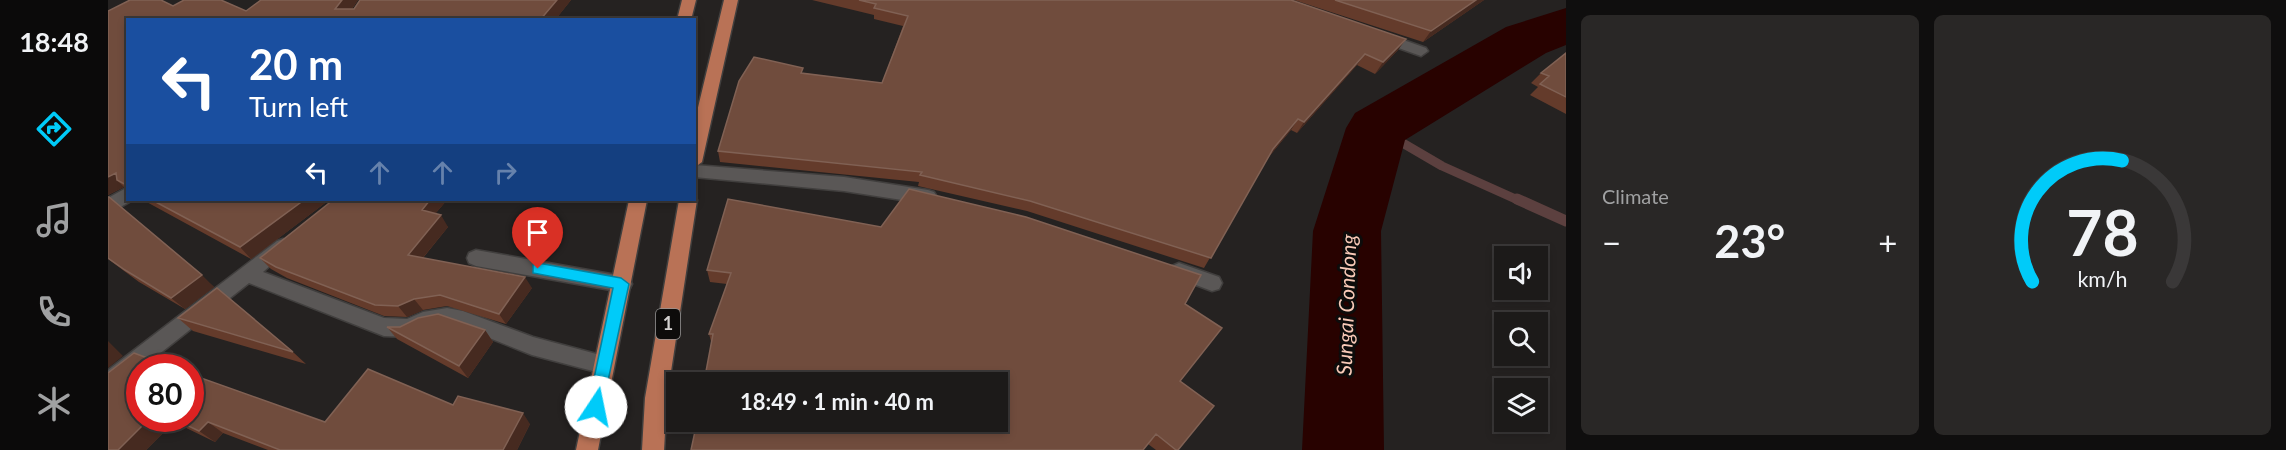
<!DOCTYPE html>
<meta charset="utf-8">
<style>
body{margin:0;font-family:Lato,sans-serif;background:#292726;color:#f1f3f6;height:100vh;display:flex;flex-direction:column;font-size:22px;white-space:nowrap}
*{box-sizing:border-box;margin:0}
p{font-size:20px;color:#a0a1a2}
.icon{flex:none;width:33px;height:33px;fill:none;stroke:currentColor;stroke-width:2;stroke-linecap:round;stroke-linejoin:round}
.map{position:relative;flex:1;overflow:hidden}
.panel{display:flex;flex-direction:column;gap:15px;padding:15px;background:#0f0e0e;width:720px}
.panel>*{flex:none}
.hud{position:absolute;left:18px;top:18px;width:570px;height:183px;border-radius:0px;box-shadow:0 3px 9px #0003,0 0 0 2px #3a3838;background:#1a4fa0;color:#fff;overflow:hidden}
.fabs{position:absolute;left:1386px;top:246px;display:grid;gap:12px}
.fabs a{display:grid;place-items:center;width:54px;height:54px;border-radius:0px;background:#1c1a19;box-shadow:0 3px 9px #0003,0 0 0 2px #3a3838;font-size:30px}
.speed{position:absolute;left:18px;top:354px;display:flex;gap:12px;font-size:30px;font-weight:700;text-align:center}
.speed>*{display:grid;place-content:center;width:78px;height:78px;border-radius:50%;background:#1c1a19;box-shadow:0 3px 9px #0003,0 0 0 2px #3a3838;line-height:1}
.speed .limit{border:9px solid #d22;background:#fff;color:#111}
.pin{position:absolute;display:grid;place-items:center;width:51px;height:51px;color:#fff;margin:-62px -26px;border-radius:50% 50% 50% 0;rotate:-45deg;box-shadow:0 0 6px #0007}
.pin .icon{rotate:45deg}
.me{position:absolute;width:66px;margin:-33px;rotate:11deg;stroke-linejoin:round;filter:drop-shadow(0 0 4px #0008)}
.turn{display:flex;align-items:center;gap:21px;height:126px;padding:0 24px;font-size:27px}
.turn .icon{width:78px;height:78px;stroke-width:2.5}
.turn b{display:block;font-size:42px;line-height:51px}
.lanes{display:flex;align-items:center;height:57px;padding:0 24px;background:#0003;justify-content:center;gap:30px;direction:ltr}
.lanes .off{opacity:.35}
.big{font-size:45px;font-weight:700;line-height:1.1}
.panel .tile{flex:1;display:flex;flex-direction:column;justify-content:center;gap:9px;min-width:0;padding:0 21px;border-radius:9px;background:#292726}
.panel .dial{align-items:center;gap:0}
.dial svg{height:156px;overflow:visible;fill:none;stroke:#3a3838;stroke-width:7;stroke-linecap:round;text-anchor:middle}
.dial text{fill:#f1f3f6;stroke:none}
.heat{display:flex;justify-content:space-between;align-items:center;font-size:33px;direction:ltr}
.panel .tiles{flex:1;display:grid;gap:15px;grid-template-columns:repeat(2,1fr)}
.trip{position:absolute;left:558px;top:372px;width:342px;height:60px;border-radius:0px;background:#1c1a19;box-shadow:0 3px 9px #0003,0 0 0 2px #3a3838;font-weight:700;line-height:60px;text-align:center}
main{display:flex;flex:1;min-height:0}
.dock{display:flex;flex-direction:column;width:108px;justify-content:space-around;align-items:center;background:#0b0a0a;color:#a0a1a2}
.dock .icon{width:42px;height:42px}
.dock .active{color:#00cbf9}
.dock b{font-size:27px;color:#f1f3f6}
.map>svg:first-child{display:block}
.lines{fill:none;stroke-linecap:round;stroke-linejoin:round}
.stream-far1{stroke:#5c403f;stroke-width:9}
.stream{stroke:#5c403f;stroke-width:11}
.river{fill:#280200;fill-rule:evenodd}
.street-casing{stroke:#413f3e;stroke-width:3}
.highway-casing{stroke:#413f3e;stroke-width:3}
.street{fill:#5a5756;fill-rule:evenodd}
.highway{fill:#b97256;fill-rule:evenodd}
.wall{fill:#643b2b}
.shaded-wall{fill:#462a20}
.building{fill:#704c3d;stroke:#806154;stroke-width:1.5}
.route{fill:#00cbf9;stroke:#0084a2;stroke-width:1.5}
.labels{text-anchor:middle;stroke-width:6;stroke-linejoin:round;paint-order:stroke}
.shield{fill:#0d0c0b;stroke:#989796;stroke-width:1.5}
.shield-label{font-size:18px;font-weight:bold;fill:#d4d2d1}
.water-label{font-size:21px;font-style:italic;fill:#f8c9b7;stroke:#0d0c0b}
</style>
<main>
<nav class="dock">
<b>18:48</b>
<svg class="icon active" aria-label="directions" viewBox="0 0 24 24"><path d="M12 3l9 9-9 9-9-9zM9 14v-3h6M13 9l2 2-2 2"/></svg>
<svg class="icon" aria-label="music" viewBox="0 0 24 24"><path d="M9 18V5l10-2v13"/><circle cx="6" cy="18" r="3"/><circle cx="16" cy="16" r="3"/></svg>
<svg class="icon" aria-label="phone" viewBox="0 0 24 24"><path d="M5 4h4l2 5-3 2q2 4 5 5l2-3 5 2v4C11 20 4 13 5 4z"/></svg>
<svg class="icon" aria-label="climate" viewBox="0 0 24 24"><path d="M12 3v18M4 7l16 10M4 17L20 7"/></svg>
</nav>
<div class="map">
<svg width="1458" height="450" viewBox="0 0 1458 450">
<rect width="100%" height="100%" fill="#252221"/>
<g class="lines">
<path class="stream-far1" d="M 1269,128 L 1334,166 L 1412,201"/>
<path class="stream" d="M 1409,199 L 1458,221"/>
<path class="river" d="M 1458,8 L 1458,45 L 1438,53 L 1297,140 L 1273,231 L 1276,450 L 1194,450 L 1205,231 L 1238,128 L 1247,113 L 1398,27 Z"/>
<defs>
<path id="street" d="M 1273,32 L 1318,48 L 1320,51 L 1313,56 L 1268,40 L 1266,37 L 1268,34 Z
M 586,165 L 736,177 L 820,190 L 826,192 L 829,197 L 826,202 L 820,204 L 736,191 L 586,177 Z
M 20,187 L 20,200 L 25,200 L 0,214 L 0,198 Z
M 175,239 L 181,241 L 184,246 L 155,272 L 276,318 L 299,319 L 315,312 L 339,308 L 355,311 L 425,337 L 496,356 L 503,359 L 506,365 L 503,371 L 496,374 L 424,355 L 354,327 L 339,324 L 319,328 L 301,337 L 276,336 L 141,283 L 7,389 L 0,391 L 0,370 L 169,241 Z
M 368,250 L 514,276 L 521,278 L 524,284 L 521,290 L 514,292 L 368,266 L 361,263 L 359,258 L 361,253 Z
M 1071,263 L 1111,277 L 1114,283 L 1111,289 L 1104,291 L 1064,276 L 1062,271 L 1064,266 Z"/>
<path id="highway" d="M 574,0 L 588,0 L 583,20 L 569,20 Z
M 616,0 L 630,0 L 594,162 L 586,168 L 586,124 Z
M 586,196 L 589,200 L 559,398 L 556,450 L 534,450 L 537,398 L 571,200 L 586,200 Z
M 521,200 L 539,200 L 490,450 L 468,450 Z"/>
</defs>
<use href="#street" class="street-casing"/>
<use href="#highway" class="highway-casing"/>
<use href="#street" class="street"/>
<use href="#highway" class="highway"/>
</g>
<path class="wall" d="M 22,0 L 53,0 L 65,6 L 76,0 L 113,0 L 138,11 L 153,0 L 250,0 L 244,9 L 246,9 L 252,0 L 463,0 L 447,20 L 20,20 L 20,190 L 16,187 L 0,195 L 0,11 Z
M 704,0 L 1183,0 L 1290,50 L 1267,74 L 1249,65 L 1189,133 L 1183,130 L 1160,158 L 1096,268 L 919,211 L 810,186 L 811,182 L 612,162 L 610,151 L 695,73 L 774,83 L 795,26 L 766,19 L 766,15 Z
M 1186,0 L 1376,0 L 1315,42 Z
M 1458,53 L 1458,114 L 1422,95 L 1430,87 L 1423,83 L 1433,73 Z
M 0,197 L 106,287 L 77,309 L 31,282 L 0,259 Z
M 35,200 L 221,200 L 143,259 Z
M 225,200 L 339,200 L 327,214 L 340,227 L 315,258 L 424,288 L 398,324 L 339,306 L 315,310 L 299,317 L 276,316 L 179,278 L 163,269 L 152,258 Z
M 599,270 L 1077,304 L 1073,382 L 1070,450 L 1048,450 L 1040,444 L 604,345 L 601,334 L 619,284 L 602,282 Z
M 70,318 L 185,352 L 198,364 L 85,331 Z
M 279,327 L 377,330 L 385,342 L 360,378 L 289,339 Z
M 345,405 L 422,424 L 409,450 L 160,450 L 115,433 L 107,442 L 66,422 L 38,450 L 0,450 L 32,418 L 82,418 L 217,422 Z"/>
<path class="shaded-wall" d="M 234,0 L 250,0 L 236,20 L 227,9 Z
M 449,0 L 463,0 L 447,20 L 432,20 Z
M 1368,0 L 1376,0 L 1315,42 L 1323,31 Z
M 1298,39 L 1290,50 L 1267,74 L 1275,62 Z
M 1257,54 L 1249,65 L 1189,133 L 1196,122 Z
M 1190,119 L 1183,130 L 1158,160 L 1165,149 Z
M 8,173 L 9,180 L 16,187 L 0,195 L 0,177 Z
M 196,200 L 221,200 L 143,259 L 132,247 Z
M 322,200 L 339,200 L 321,221 L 314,210 Z
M 333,215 L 340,227 L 308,266 L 300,255 Z
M 94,275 L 106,287 L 77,309 L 63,298 Z
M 417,277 L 424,288 L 398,324 L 391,314 Z
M 306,299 L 315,310 L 299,317 L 290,306 Z
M 377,330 L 385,342 L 360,378 L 351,366 Z
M 0,341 L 15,356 L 0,368 Z
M 415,413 L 422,424 L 409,450 L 395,450 Z
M 42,418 L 60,418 L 66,422 L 38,450 L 10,450 Z
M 100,422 L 115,433 L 107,442 L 91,431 Z"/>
<path class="building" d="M 22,0 L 53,0 L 65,6 L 76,0 L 113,0 L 138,11 L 153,0 L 234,0 L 227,9 L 246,9 L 252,0 L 449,0 L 432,20 L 20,20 L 20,186 L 9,180 L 8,173 L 0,177 L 0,11 Z
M 751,0 L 1183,0 L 1298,39 L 1275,62 L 1257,54 L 1196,122 L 1190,119 L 1165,149 L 1103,258 L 922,201 L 812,175 L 814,172 L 610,151 L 631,81 L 646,57 L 695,68 L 693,73 L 774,83 L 800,16 L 766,8 L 768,4 Z
M 1227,0 L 1368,0 L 1323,31 Z
M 1458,53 L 1458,97 L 1432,84 L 1441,76 L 1433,73 Z
M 801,189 L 918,217 L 1093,275 L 1077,304 L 1114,328 L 1072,381 L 1106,406 L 1070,450 L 1068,450 L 1048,434 L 1035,450 L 583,450 L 589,422 L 890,422 L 890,382 L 596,382 L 605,334 L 601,334 L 623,273 L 599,270 L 620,199 L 773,227 Z
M 0,197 L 1,197 L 94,275 L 63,298 L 17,270 L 0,258 Z
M 44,200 L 196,200 L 132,247 Z
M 225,200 L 322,200 L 314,210 L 333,215 L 300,255 L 417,277 L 391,314 L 332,295 L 306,299 L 290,306 L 267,305 L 168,267 L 152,258 Z
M 109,288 L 185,352 L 70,318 Z
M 330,314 L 377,330 L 351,366 L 279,327 L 292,327 L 310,318 Z
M 26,353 L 66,368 L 32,368 L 32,418 L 42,418 L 10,450 L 0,450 L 0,373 Z
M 260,369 L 345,405 L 350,396 L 415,413 L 395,450 L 172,450 L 100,422 L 91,431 L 64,418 L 82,418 L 82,374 L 217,422 Z"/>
<path class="route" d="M 430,263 L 513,278 L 521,284 L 493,413 L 488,415 L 482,413 L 480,407 L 505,288 L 425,273 L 425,265 Z"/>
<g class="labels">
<rect class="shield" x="548" y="309" width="24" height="30" rx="4.5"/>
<g class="shield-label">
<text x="560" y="330">1</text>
</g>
<g class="water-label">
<text transform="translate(1239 305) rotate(-88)" y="7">Sungai Condong</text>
</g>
</g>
</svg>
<div class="fabs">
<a><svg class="icon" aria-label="sound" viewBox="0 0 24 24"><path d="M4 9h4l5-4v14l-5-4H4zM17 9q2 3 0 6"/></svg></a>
<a><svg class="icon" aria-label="search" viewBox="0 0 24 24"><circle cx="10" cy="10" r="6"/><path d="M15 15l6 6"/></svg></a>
<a><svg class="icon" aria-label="layers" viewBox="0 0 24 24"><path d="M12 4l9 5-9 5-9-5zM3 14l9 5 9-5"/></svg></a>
</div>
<div class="speed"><div class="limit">80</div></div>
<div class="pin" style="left:430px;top:269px;background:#d93025"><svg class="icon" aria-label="arrive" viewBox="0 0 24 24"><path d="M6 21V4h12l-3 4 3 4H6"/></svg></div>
<svg class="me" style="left:488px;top:407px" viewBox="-20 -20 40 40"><circle r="19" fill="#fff"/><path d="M0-13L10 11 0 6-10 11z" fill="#00cbf9"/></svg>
<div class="trip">18:49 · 1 min · 40 m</div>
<div class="hud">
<div class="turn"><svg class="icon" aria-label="left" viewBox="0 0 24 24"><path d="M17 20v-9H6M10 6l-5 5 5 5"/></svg><div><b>20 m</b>Turn left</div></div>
<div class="lanes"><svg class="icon" aria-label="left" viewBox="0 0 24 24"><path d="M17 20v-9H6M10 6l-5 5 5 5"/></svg><svg class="icon off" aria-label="ahead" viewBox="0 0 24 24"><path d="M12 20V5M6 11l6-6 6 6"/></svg><svg class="icon off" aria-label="ahead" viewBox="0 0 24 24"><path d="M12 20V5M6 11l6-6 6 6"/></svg><svg class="icon off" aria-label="right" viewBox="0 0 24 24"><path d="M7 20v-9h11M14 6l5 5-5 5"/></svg></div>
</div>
</div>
<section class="panel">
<div class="tiles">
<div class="tile"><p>Climate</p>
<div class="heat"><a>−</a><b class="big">23°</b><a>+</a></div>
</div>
<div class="tile dial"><svg viewBox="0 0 100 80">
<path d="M14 69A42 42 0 1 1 86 69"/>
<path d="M14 69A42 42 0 0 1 60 7" stroke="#00cbf9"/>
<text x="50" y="56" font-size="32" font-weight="700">78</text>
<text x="50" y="72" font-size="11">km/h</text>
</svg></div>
</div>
</section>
</main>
